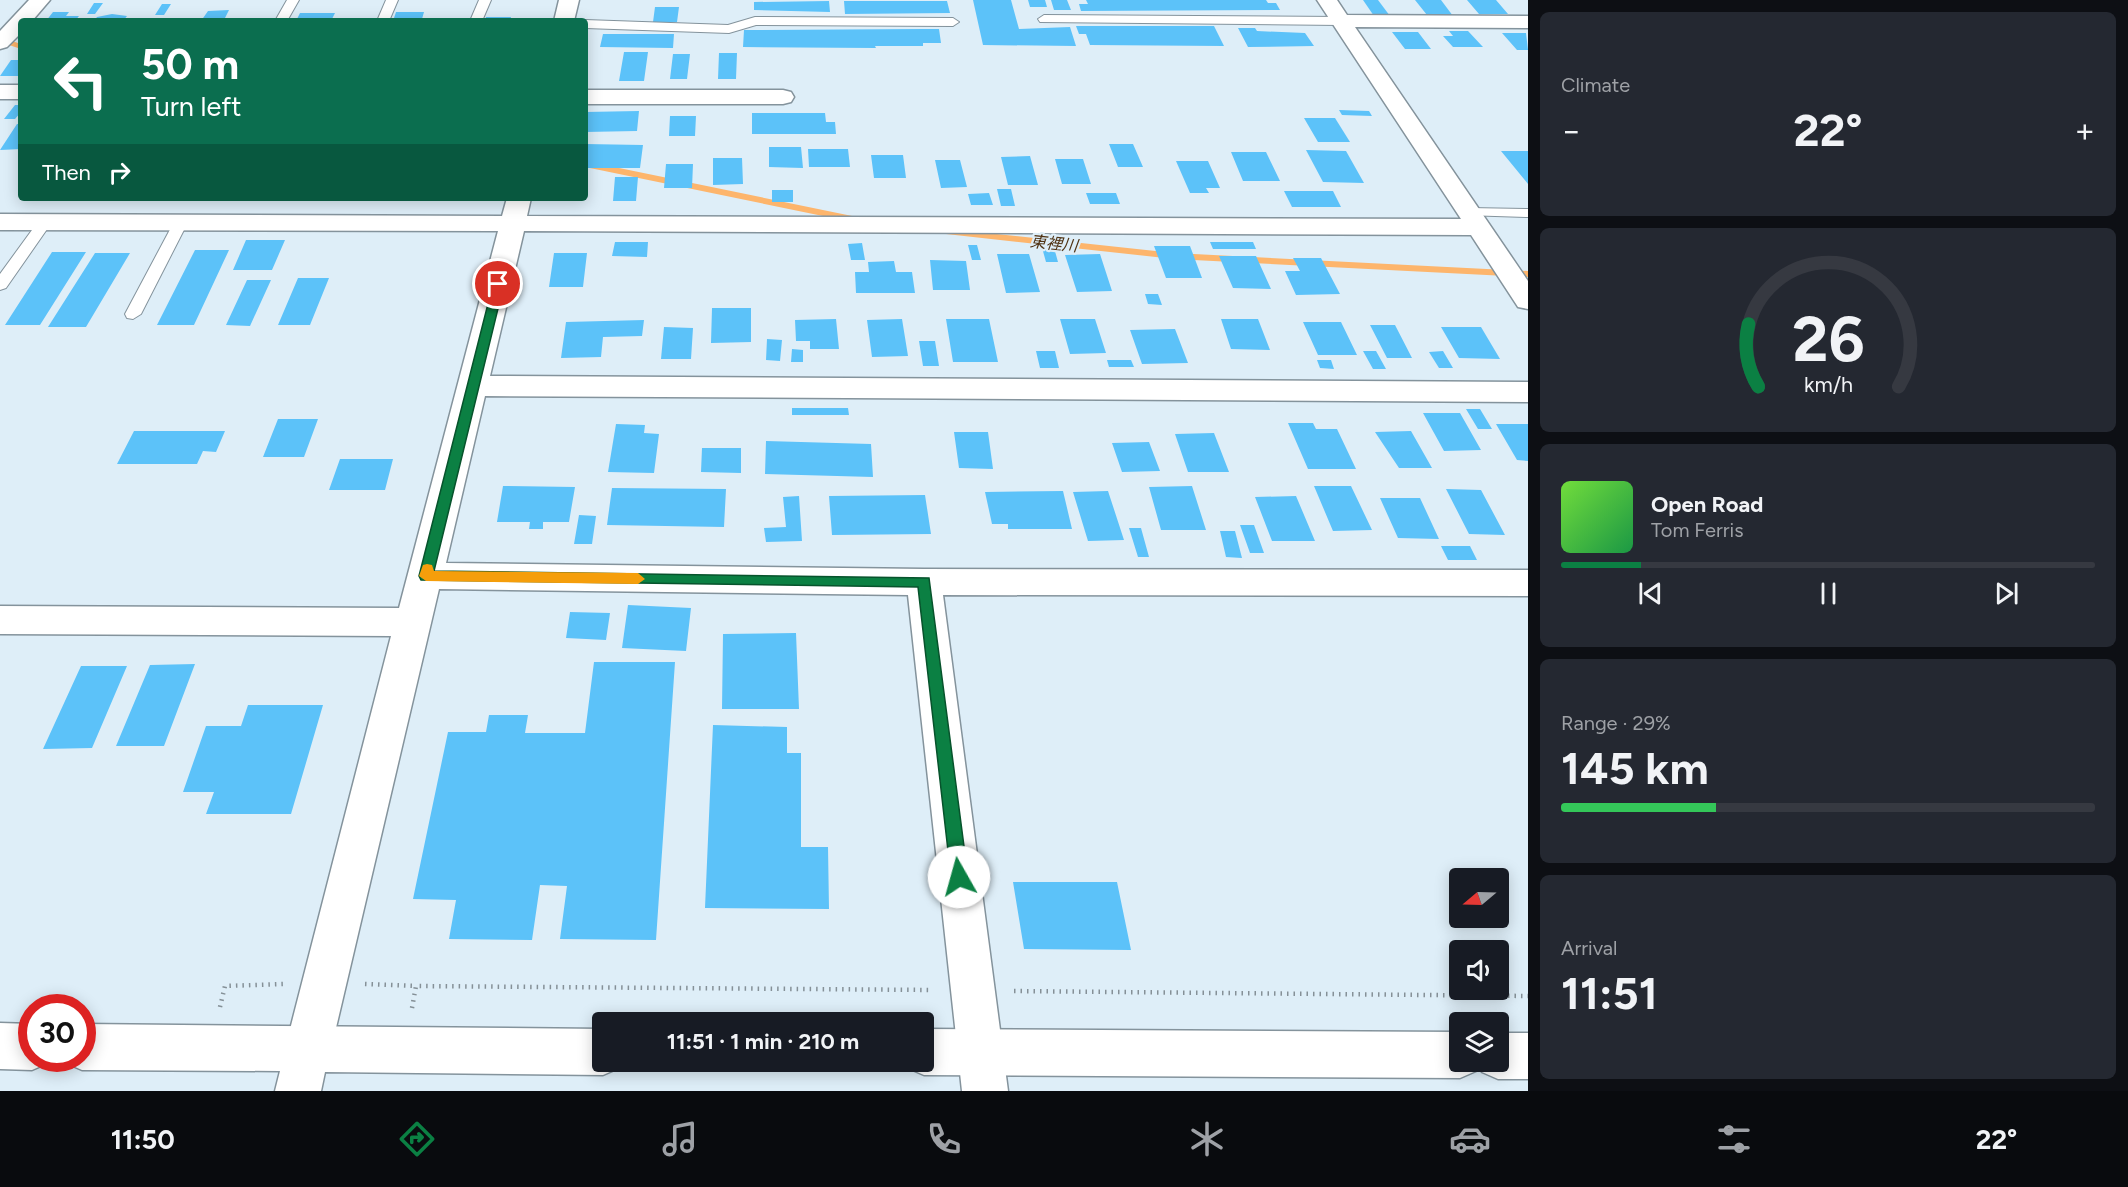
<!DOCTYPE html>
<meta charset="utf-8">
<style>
body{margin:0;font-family:Figtree,"Noto Sans JP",sans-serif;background:#242831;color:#f1f3f6;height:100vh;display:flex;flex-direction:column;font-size:22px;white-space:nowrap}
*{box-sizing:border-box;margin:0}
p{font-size:20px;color:#9ea1a6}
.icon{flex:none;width:33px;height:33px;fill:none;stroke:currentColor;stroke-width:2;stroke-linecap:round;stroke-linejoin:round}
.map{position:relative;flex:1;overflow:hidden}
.drawer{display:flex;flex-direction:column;gap:12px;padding:12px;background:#0d0f14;width:600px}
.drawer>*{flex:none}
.banner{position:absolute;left:18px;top:18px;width:570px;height:183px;border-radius:6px;box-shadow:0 3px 15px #0003;background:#0b6e4f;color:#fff;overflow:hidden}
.needle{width:39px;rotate:251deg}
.controls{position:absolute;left:1449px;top:868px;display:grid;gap:12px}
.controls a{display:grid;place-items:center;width:60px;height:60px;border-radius:6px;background:#171b24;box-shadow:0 3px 15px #0003;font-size:30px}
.speed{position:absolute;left:18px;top:994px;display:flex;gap:12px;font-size:30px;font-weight:700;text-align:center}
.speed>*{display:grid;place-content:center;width:78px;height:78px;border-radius:50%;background:#171b24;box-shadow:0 3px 15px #0003;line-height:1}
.speed .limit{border:9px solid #d22;background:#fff;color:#111}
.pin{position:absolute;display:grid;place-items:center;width:51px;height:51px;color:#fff;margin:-26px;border:3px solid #fff;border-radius:50%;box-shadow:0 2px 6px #0007}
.me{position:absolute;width:66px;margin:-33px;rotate:353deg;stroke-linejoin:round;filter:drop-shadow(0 0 4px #0008)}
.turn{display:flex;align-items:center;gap:21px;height:126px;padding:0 24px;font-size:27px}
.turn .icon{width:78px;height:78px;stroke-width:2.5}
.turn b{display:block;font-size:42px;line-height:51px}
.then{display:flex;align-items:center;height:57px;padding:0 24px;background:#0003;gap:12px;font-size:22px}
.big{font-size:45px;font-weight:700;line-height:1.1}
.drawer .tile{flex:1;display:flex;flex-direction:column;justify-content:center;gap:9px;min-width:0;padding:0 21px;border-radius:9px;background:#242831}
.drawer .dial{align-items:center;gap:0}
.dial svg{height:156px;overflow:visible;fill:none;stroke:#363941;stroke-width:7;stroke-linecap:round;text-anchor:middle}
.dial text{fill:#f1f3f6;stroke:none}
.song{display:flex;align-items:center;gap:18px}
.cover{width:72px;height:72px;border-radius:9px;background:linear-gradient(135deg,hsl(100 70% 55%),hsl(140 70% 35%))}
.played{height:6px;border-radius:3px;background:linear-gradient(90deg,#0b8043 15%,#363941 15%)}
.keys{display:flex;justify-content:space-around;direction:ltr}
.heat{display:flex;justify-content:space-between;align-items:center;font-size:33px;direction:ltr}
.charge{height:9px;border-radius:4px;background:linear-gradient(90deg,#34c759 29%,#363941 0)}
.trip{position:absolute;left:592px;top:1012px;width:342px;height:60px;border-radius:6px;background:#171b24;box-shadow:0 3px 15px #0003;font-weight:700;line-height:60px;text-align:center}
.dock{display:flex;height:96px;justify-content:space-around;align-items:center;background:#090b0e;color:#9ea1a6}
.dock .icon{width:42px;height:42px}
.dock .active{color:#0b8043}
.dock b{font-size:27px;color:#f1f3f6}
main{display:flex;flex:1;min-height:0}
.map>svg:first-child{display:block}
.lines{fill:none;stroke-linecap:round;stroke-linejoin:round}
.stream{fill:#fdb56c;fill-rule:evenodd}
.building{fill:#5cc2f9}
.service-casing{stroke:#84939c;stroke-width:2}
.minor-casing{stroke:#84939c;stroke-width:3}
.tertiary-casing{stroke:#84939c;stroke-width:3}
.path{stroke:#859097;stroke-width:4.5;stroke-dasharray:1.5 5;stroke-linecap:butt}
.service{fill:#fff;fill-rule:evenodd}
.minor{fill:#fff;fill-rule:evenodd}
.tertiary{fill:#fff;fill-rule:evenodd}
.route{fill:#0b8043;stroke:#07532c;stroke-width:1.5}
.slow{fill:#f59e0b}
.labels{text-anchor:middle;stroke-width:4.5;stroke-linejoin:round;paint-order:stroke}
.far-water-label{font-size:16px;font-style:italic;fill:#503314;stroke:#deeef8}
</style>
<main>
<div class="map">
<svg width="1528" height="1091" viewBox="0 0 1528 1091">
<rect width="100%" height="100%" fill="#deeef8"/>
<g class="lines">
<path class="stream" d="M 0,37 L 21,44 L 21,49 L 0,42 Z
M 585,161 L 857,217 L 862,220 L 857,223 L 585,167 Z
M 940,228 L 1174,253 L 1528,271 L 1528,277 L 1174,259 L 937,233 L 937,229 Z"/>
</g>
<path class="building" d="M 973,0 L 1011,0 L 1019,29 L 1070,27 L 1076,46 L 983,45 Z
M 1028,0 L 1045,0 L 1047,7 L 1030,7 Z
M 1051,0 L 1067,0 L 1071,10 L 1054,10 Z
M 1086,0 L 1266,0 L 1268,3 L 1276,3 L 1280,10 L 1081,11 L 1079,4 L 1088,4 Z
M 1363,0 L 1378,0 L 1390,16 L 1374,16 Z
M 1415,0 L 1441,0 L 1453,16 L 1427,15 Z
M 1467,0 L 1496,0 L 1508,14 L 1479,14 Z
M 829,1 L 830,12 L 754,10 L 754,2 Z
M 844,1 L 947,1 L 950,13 L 845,14 Z
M 94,3 L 103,3 L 95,14 L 87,14 Z
M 162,4 L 171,4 L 164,15 L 155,15 Z
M 655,7 L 679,7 L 677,22 L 653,22 Z
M 229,10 L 225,18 L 234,18 L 232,21 L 201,21 L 208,11 Z
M 53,12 L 69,12 L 66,16 L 79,16 L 75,21 L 46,21 Z
M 396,12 L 424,12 L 422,19 L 426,18 L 425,21 L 393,21 Z
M 300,13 L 335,13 L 331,21 L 296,21 Z
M 112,14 L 127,16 L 123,21 L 94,21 L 97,17 Z
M 486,17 L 511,17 L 510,21 L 485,21 Z
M 1076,26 L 1214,26 L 1224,46 L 1090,45 L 1086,34 L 1079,34 Z
M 1238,28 L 1255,28 L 1257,31 L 1305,33 L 1314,46 L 1248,47 Z
M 922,29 L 939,29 L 941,43 L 923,43 L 923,46 L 875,46 L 876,48 L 743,47 L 744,30 Z
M 1449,31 L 1468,31 L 1483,47 L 1453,47 L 1443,36 L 1453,36 Z
M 1392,32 L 1418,32 L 1431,49 L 1405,49 Z
M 1502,33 L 1526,33 L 1528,50 L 1517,50 Z
M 603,34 L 674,34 L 673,48 L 600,47 Z
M 624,52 L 648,52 L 644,81 L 619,81 Z
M 719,53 L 737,53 L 736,79 L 718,79 Z
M 673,54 L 690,54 L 687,79 L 670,79 Z
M 11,60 L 21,60 L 21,76 L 0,76 Z
M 15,105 L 21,105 L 21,112 L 15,119 L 4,119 Z
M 1339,110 L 1369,111 L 1372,116 L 1342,115 Z
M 639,111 L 637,131 L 585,132 L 585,112 Z
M 752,113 L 825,113 L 826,122 L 835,122 L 836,134 L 752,134 Z
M 670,116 L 696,116 L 695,136 L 669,136 Z
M 1304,118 L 1335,118 L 1350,142 L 1318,142 Z
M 17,124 L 21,124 L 21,149 L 0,150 Z
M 585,144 L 643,145 L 640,168 L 585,168 Z
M 1109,144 L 1133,144 L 1143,167 L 1118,167 Z
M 769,147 L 801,147 L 803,168 L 769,167 Z
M 808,149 L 848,149 L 850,167 L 809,167 Z
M 1306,150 L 1346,151 L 1364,183 L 1323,182 Z
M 1501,151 L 1528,151 L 1528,184 Z
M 1231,152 L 1266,152 L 1280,181 L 1243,181 Z
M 871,155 L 903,155 L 906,178 L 874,178 Z
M 1030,156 L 1038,185 L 1008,185 L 1001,157 Z
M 713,158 L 742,158 L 743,184 L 713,185 Z
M 1055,159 L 1083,159 L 1091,184 L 1062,184 Z
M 935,160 L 960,160 L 967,187 L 941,188 Z
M 1176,161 L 1208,161 L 1220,188 L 1206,188 L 1209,193 L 1190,193 Z
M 666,164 L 693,164 L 692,188 L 664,188 Z
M 615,177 L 638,177 L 636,201 L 613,201 Z
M 997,189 L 1011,189 L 1015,206 L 1001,206 Z
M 772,190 L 793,190 L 793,202 L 772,202 Z
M 1284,191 L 1333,191 L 1341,207 L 1292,207 Z
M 989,193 L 993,205 L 971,205 L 968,194 Z
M 1086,193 L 1116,193 L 1120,204 L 1090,204 Z
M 246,240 L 285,240 L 272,270 L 233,270 Z
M 615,242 L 648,242 L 647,257 L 612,256 Z
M 1210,242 L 1253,242 L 1256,249 L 1213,249 Z
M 862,243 L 865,260 L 851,260 L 848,244 Z
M 1041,244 L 1053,244 L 1058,262 L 1046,262 Z
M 968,245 L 977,245 L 981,260 L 972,260 Z
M 1154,246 L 1190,246 L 1202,278 L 1166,278 Z
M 195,250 L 229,250 L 194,325 L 157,325 Z
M 52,252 L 86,252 L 40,325 L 5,325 Z
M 95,253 L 130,253 L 86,327 L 48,327 Z
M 554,253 L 587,253 L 583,287 L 549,287 Z
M 997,254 L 1029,254 L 1040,292 L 1006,293 Z
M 1100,254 L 1112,291 L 1077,292 L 1065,255 Z
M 1219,256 L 1256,256 L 1271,289 L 1233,288 Z
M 1293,258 L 1321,258 L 1340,294 L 1296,295 L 1285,271 L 1300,271 Z
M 930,260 L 966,261 L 970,290 L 933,290 Z
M 894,261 L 896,272 L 912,272 L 915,293 L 856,293 L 855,272 L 869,272 L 868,262 Z
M 298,278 L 329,278 L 310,325 L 278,325 Z
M 247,280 L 271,280 L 250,326 L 226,325 Z
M 1145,294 L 1158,294 L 1162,305 L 1148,304 Z
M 712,308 L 751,308 L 751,342 L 711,343 Z
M 836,319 L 839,349 L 810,349 L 810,341 L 796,341 L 795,320 Z
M 902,319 L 908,356 L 872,357 L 867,320 Z
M 946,319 L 989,319 L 998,362 L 953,362 Z
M 1060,319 L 1095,319 L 1106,353 L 1070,354 Z
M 1221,319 L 1258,319 L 1270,350 L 1231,349 Z
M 644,320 L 642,336 L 603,337 L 601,357 L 561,358 L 566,322 Z
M 1303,322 L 1341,322 L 1357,355 L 1318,355 Z
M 1370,325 L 1395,325 L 1412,358 L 1387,358 Z
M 664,327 L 693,328 L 691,359 L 661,359 Z
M 1441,327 L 1481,327 L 1500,359 L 1459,358 Z
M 1175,329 L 1188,363 L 1142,364 L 1130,330 Z
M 767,339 L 782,340 L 780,361 L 766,360 Z
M 919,341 L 935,341 L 939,366 L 923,366 Z
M 792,349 L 803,350 L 803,362 L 791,362 Z
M 1036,351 L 1055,351 L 1059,368 L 1040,368 Z
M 1363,351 L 1376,351 L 1386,369 L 1373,369 Z
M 1443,351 L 1453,368 L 1439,368 L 1429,352 Z
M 1107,360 L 1131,360 L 1134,367 L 1109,367 Z
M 1317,360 L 1331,360 L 1334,369 L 1320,368 Z
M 792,408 L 848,408 L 849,415 L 792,415 Z
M 1466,409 L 1480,409 L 1492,429 L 1478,429 Z
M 1423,413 L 1460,413 L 1481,450 L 1444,451 Z
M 278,419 L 318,419 L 304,457 L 263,457 Z
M 1288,423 L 1313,423 L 1316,429 L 1337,429 L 1356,469 L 1308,469 Z
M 616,424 L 645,425 L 644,433 L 659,434 L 654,473 L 608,472 Z
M 1496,424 L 1528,424 L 1528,461 L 1517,460 Z
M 134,431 L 225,431 L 216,452 L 203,451 L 197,464 L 117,464 Z
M 1411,431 L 1432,468 L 1399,468 L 1375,432 Z
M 954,432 L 988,432 L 993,469 L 959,468 Z
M 1214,433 L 1229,472 L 1188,472 L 1175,434 Z
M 766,441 L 871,444 L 873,477 L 765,474 Z
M 1149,442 L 1160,471 L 1122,472 L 1112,443 Z
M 702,448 L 741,448 L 741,473 L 701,472 Z
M 340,459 L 393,459 L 385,490 L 329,490 Z
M 503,486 L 575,487 L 569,522 L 543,522 L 543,529 L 529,529 L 530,522 L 497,522 Z
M 1192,486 L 1206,530 L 1161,530 L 1149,487 Z
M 1314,486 L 1351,486 L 1372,530 L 1333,531 Z
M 612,488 L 726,489 L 724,527 L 607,525 Z
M 1446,489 L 1481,490 L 1505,535 L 1469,534 Z
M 1063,491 L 1072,529 L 1008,529 L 1008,524 L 992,524 L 985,492 Z
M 1108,491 L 1124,540 L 1088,541 L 1073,492 Z
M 925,495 L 931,534 L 832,535 L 829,496 Z
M 799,496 L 802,541 L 766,542 L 764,528 L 786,527 L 783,497 Z
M 1296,496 L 1315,541 L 1272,541 L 1255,497 Z
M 1380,498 L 1420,498 L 1439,539 L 1398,538 Z
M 579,515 L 596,516 L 592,544 L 574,544 Z
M 1240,525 L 1254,525 L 1264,553 L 1250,553 Z
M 1129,528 L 1141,528 L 1149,557 L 1138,557 Z
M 1220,531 L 1235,531 L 1242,558 L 1226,557 Z
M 1441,546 L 1470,546 L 1477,560 L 1448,560 Z
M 628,605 L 691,608 L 686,651 L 622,648 Z
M 570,612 L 610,613 L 606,640 L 566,638 Z
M 796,633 L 799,709 L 722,709 L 723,634 Z
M 594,662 L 675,662 L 656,940 L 560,939 L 567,886 L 540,885 L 532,940 L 449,939 L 456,900 L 413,899 L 448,732 L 486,732 L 489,715 L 528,715 L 525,733 L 585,733 Z
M 195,664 L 164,746 L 116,746 L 150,665 Z
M 81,666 L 127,666 L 92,748 L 43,749 Z
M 248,705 L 323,705 L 291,814 L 206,814 L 214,792 L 183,792 L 206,726 L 241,726 Z
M 713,725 L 787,727 L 787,753 L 801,753 L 801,847 L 828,847 L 829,909 L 705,908 Z
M 1013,882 L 1117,882 L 1131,950 L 1024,949 Z"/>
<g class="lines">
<defs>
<path id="service" d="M 287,0 L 299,0 L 287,21 L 275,21 Z
M 386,0 L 398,0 L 389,21 L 377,21 Z
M 479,0 L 491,0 L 482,21 L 470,21 Z
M 1044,15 L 1341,17 L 1347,21 L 1341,25 L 1040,22 L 1038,19 Z
M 755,17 L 953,18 L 959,22 L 953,26 L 756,25 L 729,33 L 585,28 L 585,21 L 582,21 L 585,20 L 728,25 Z
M 1469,208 L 1528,209 L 1528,217 L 1464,215 L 1462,212 L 1464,209 Z
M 45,218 L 52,222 L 6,288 L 0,290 L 0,274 L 40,219 Z
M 181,218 L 188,222 L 141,314 L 133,319 L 127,318 L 125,314 L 174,222 Z"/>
<path id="minor" d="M 29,0 L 50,0 L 32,21 L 21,21 L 21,33 L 7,47 L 0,49 L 0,31 Z
M 559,0 L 579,0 L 574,21 L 554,21 Z
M 1317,0 L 1337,0 L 1347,15 L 1528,16 L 1528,28 L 1355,27 L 1528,281 L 1528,309 L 1518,307 L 1471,235 L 524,231 L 490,376 L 1528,382 L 1528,402 L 485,396 L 446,563 L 924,569 L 1528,570 L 1528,596 L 943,595 L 1008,1091 L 962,1091 L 908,595 L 439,589 L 331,1049 L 324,1065 L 308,1072 L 292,1065 L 285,1049 L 391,636 L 0,634 L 0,606 L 399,608 L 498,231 L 0,230 L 0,214 L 502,216 L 507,198 L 531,198 L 527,216 L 1461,219 Z
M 0,85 L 21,85 L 21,99 L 0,99 Z
M 585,90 L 783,90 L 791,92 L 794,97 L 791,102 L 783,104 L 585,104 Z"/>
<path id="tertiary" d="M 0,1023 L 32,1024 L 32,1059 L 50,1059 L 48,1063 L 32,1070 L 0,1069 Z
M 82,1024 L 603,1029 L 603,1062 L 621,1062 L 619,1068 L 603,1075 L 325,1072 L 321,1091 L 275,1091 L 280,1071 L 82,1070 L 66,1063 L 64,1059 L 82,1059 Z
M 924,1029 L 1460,1032 L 1460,1062 L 1498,1062 L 1498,1033 L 1528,1033 L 1528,1079 L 1498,1079 L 1482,1072 L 1479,1064 L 1476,1071 L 1460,1078 L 924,1075 L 908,1068 L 906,1062 L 924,1062 Z"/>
</defs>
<use href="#service" class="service-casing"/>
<use href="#minor" class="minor-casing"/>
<use href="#tertiary" class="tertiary-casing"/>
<path class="path" d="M 365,984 L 416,986
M 1014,991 L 1528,996
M 220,1007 L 225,986 L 283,984
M 412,1008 L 416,986 L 932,990"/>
<use href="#service" class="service"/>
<use href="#minor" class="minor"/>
<use href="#tertiary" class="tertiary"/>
</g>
<path class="route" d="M 498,281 L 504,284 L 434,571 L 929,578 L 968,877 L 965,882 L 959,885 L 953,882 L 951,877 L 918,587 L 421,580 L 419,576 L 493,284 Z"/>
<path class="slow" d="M 427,564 L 432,565 L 434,571 L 638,573 L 645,579 L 638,584 L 426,581 L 419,576 L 423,565 Z"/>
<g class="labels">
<g class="far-water-label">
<text transform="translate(1054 243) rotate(6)" y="6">東裡川</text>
</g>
</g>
</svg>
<div class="controls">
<a><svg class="needle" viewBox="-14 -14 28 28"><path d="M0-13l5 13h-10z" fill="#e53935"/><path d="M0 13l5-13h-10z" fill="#9ea1a6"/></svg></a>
<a><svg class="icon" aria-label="sound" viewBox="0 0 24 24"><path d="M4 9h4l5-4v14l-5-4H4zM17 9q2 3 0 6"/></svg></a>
<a><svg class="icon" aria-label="layers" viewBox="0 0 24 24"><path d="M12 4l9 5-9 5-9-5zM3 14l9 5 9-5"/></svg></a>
</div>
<div class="speed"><div class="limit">30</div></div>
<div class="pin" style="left:498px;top:284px;background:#d93025"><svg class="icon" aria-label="arrive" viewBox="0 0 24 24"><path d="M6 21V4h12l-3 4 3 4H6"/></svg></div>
<svg class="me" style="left:959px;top:877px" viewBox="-20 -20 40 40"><circle r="19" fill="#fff"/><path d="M0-13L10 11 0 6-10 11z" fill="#0b8043"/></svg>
<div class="trip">11:51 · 1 min · 210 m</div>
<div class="banner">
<div class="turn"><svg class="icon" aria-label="left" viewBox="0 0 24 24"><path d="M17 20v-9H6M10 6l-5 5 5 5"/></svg><div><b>50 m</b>Turn left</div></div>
<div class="then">Then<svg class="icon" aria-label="right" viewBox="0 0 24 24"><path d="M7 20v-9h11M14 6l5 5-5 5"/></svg></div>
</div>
</div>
<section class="drawer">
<div class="tile"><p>Climate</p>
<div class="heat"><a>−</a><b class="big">22°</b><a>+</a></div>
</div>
<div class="tile dial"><svg viewBox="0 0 100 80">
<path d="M14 69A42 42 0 1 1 86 69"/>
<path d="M14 69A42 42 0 0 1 9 37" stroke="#0b8043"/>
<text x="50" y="56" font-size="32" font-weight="700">26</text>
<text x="50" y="72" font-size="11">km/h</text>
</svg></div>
<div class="tile">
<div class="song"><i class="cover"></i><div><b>Open Road</b><p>Tom Ferris</p></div></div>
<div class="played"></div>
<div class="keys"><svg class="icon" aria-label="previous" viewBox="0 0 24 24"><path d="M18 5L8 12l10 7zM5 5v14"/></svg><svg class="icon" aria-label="pause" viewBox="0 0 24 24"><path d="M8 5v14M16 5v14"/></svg><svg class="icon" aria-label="next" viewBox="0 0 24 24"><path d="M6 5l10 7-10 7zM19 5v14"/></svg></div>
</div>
<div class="tile"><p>Range · 29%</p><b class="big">145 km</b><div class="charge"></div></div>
<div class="tile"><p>Arrival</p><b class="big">11:51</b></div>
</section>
</main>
<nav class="dock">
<b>11:50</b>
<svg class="icon active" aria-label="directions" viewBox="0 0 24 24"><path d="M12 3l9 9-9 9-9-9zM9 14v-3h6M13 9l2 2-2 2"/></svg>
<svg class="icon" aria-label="music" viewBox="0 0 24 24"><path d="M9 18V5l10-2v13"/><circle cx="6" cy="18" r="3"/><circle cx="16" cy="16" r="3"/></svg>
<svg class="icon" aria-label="phone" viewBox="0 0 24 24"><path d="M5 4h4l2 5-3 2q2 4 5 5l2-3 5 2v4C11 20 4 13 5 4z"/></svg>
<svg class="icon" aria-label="climate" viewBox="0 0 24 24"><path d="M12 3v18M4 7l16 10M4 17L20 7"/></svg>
<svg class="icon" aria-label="car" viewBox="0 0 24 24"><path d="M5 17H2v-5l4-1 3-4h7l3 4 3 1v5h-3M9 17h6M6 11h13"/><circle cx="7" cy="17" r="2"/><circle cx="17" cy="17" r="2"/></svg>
<svg class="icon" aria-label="filters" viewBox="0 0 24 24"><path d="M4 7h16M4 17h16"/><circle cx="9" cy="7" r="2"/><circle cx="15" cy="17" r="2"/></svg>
<b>22°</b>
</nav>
